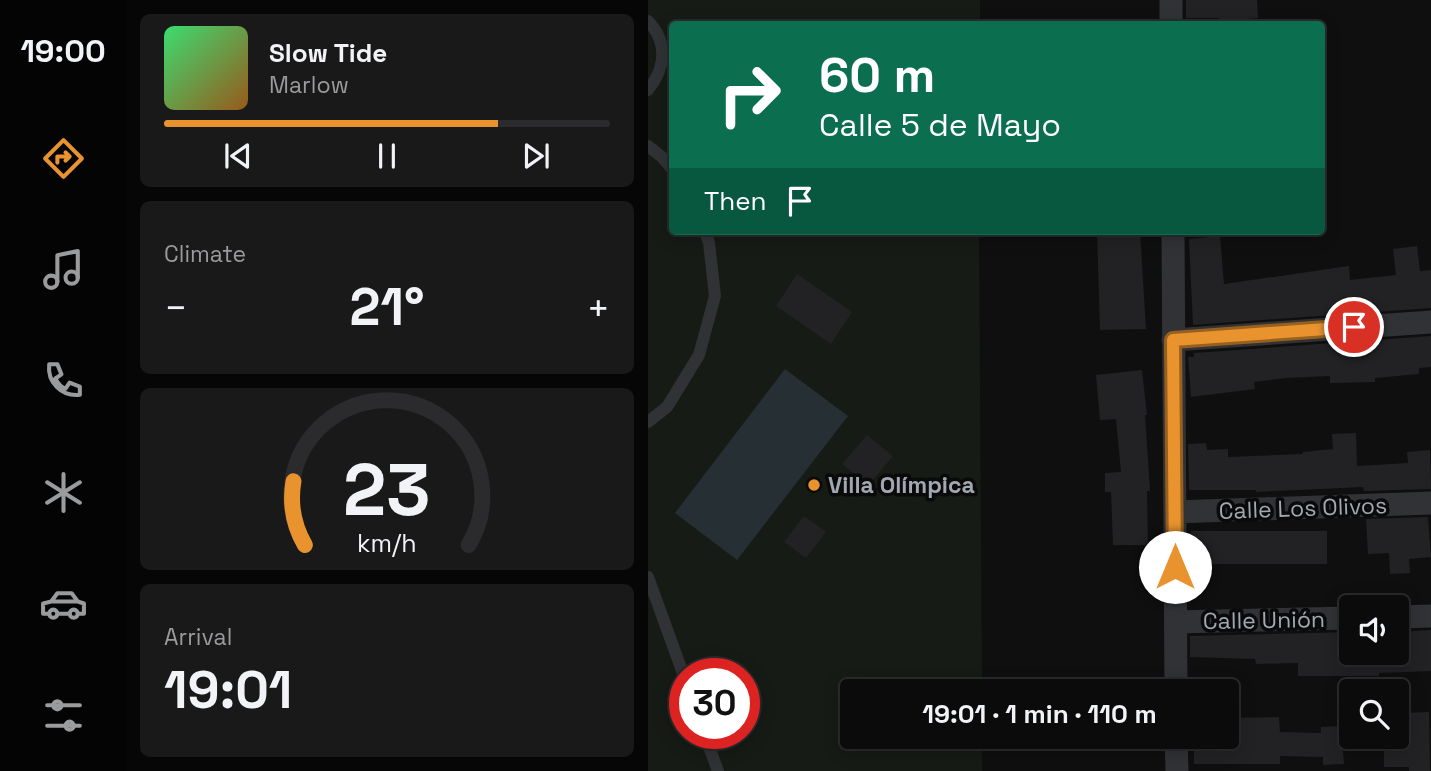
<!DOCTYPE html>
<meta charset="utf-8">
<style>
body{margin:0;font-family:"Space Grotesk",sans-serif;background:#19191a;color:#f1f3f6;height:100vh;display:flex;flex-direction:column;font-size:26px;white-space:nowrap}
*{box-sizing:border-box;margin:0}
p{font-size:23px;color:#9a9b9d}
.icon{flex:none;width:38px;height:38px;fill:none;stroke:currentColor;stroke-width:2;stroke-linecap:round;stroke-linejoin:round}
.map{position:relative;flex:1;overflow:hidden}
.panel{display:flex;flex-direction:column;gap:14px;padding:14px;background:#060607;width:522px}
.panel>*{flex:none}
.top-card{position:absolute;left:21px;top:21px;width:656px;height:214px;border-radius:7px;box-shadow:0 4px 18px #0003,0 0 0 2px #2b2b2d;background:#0b6e4f;color:#fff;overflow:hidden}
.buttons{position:absolute;left:691px;top:595px;display:grid;gap:14px}
.buttons a{display:grid;place-items:center;width:70px;height:70px;border-radius:7px;background:#0b0b0c;box-shadow:0 4px 18px #0003,0 0 0 2px #2b2b2d;font-size:35px}
.speed{position:absolute;left:21px;top:658px;display:flex;gap:14px;font-size:35px;font-weight:700;text-align:center}
.speed>*{display:grid;place-content:center;width:91px;height:91px;border-radius:50%;background:#0b0b0c;box-shadow:0 4px 18px #0003,0 0 0 2px #2b2b2d;line-height:1}
.speed .limit{border:10px solid #d22;background:#fff;color:#111}
.pin{position:absolute;display:grid;place-items:center;width:60px;height:60px;color:#fff;margin:-30px;border:4px solid #fff;border-radius:50%;box-shadow:0 2px 7px #0007}
.me{position:absolute;width:77px;margin:-38px;rotate:0deg;stroke-linejoin:round;filter:drop-shadow(0 0 5px #0008)}
.turn{display:flex;align-items:center;gap:24px;height:147px;padding:0 35px;font-size:32px}
.turn .icon{width:91px;height:91px;stroke-width:2.5}
.turn b{display:block;font-size:49px;line-height:60px}
.then{display:flex;align-items:center;height:66px;padding:0 35px;background:#0003;gap:14px;font-size:26px}
.big{font-size:52px;font-weight:700;line-height:1.1}
.panel .tile{flex:1;display:flex;flex-direction:column;justify-content:center;gap:10px;min-width:0;padding:0 24px;border-radius:10px;background:#19191a}
.panel .dial{align-items:center;gap:0}
.dial svg{height:182px;overflow:visible;fill:none;stroke:#2b2b2d;stroke-width:7;stroke-linecap:round;text-anchor:middle}
.dial text{fill:#f1f3f6;stroke:none}
.song{display:flex;align-items:center;gap:21px}
.cover{width:84px;height:84px;border-radius:10px;background:linear-gradient(135deg,hsl(140 70% 55%),hsl(30 70% 35%))}
.played{height:7px;border-radius:4px;background:linear-gradient(90deg,#e9932f 75%,#2b2b2d 75%)}
.keys{display:flex;justify-content:space-around;direction:ltr}
.heat{display:flex;justify-content:space-between;align-items:center;font-size:38px;direction:ltr}
.trip{position:absolute;left:192px;top:679px;width:399px;height:70px;border-radius:7px;background:#0b0b0c;box-shadow:0 4px 18px #0003,0 0 0 2px #2b2b2d;font-weight:700;line-height:70px;text-align:center}
main{display:flex;flex:1;min-height:0}
.dock{display:flex;flex-direction:column;width:126px;justify-content:space-around;align-items:center;background:#040405;color:#9a9b9d}
.dock .icon{width:49px;height:49px}
.dock .active{color:#e9932f}
.dock b{font-size:32px;color:#f1f3f6}
.map>svg:first-child{display:block}
.green{fill:#161b16;fill-rule:evenodd}
.water{fill:#262f33}
.building{fill:#222224}
.lines{fill:none;stroke-linecap:round;stroke-linejoin:round}
.lane{stroke:#303235;stroke-width:12}
.street{stroke:#303235;stroke-width:23}
.route-casing{stroke:#97601f;stroke-width:18}
.route{stroke:#e9932f;stroke-width:12}
.poi-dot{fill:#e9932f;stroke:#0a0a0b;stroke-width:2.5}
.labels{text-anchor:middle;stroke-width:7;stroke-linejoin:round;paint-order:stroke}
.poi-label{font-size:23px;font-weight:bold;fill:#a1a8b1;stroke:#0a0a0b;text-anchor:start}
.street-label{font-size:23px;fill:#a1a8b1;stroke:#0a0a0b}
</style>
<main>
<nav class="dock">
<b>19:00</b>
<svg class="icon active" aria-label="directions" viewBox="0 0 24 24"><path d="M12 3l9 9-9 9-9-9zM9 14v-3h6M13 9l2 2-2 2"/></svg>
<svg class="icon" aria-label="music" viewBox="0 0 24 24"><path d="M9 18V5l10-2v13"/><circle cx="6" cy="18" r="3"/><circle cx="16" cy="16" r="3"/></svg>
<svg class="icon" aria-label="phone" viewBox="0 0 24 24"><path d="M5 4h4l2 5-3 2q2 4 5 5l2-3 5 2v4C11 20 4 13 5 4z"/></svg>
<svg class="icon" aria-label="climate" viewBox="0 0 24 24"><path d="M12 3v18M4 7l16 10M4 17L20 7"/></svg>
<svg class="icon" aria-label="car" viewBox="0 0 24 24"><path d="M5 17H2v-5l4-1 3-4h7l3 4 3 1v5h-3M9 17h6M6 11h13"/><circle cx="7" cy="17" r="2"/><circle cx="17" cy="17" r="2"/></svg>
<svg class="icon" aria-label="filters" viewBox="0 0 24 24"><path d="M4 7h16M4 17h16"/><circle cx="9" cy="7" r="2"/><circle cx="15" cy="17" r="2"/></svg>
</nav>
<section class="panel">
<div class="tile">
<div class="song"><i class="cover"></i><div><b>Slow Tide</b><p>Marlow</p></div></div>
<div class="played"></div>
<div class="keys"><svg class="icon" aria-label="previous" viewBox="0 0 24 24"><path d="M18 5L8 12l10 7zM5 5v14"/></svg><svg class="icon" aria-label="pause" viewBox="0 0 24 24"><path d="M8 5v14M16 5v14"/></svg><svg class="icon" aria-label="next" viewBox="0 0 24 24"><path d="M6 5l10 7-10 7zM19 5v14"/></svg></div>
</div>
<div class="tile"><p>Climate</p>
<div class="heat"><a>−</a><b class="big">21°</b><a>+</a></div>
</div>
<div class="tile dial"><svg viewBox="0 0 100 80">
<path d="M14 69A42 42 0 1 1 86 69"/>
<path d="M14 69A42 42 0 0 1 9 41" stroke="#e9932f"/>
<text x="50" y="56" font-size="32" font-weight="700">23</text>
<text x="50" y="72" font-size="11">km/h</text>
</svg></div>
<div class="tile"><p>Arrival</p><b class="big">19:01</b></div>
</section>
<div class="map">
<svg width="784" height="771" viewBox="0 0 784 771">
<rect width="100%" height="100%" fill="#0f0f10"/>
<path class="green" d="M 0,0 L 332,0 L 332,24 L 24,24 L 24,231 L 331,231 L 334,691 L 205,691 L 205,737 L 334,737 L 334,771 L 0,771 ZM 37,674 L 96,674 L 96,733 L 37,733 Z"/>
<path class="water" d="M 137,369 L 200,416 L 89,560 L 27,513 Z"/>
<path class="building" d="M 538,0 L 609,0 L 610,18 L 571,21 L 571,18 L 538,18 Z
M 449,231 L 492,231 L 498,329 L 452,330 Z
M 572,236 L 576,284 L 701,266 L 702,280 L 748,275 L 745,249 L 769,246 L 772,271 L 783,270 L 783,308 L 545,325 L 541,239 Z
M 149,274 L 204,312 L 183,344 L 128,306 Z
M 783,336 L 783,367 L 771,368 L 771,374 L 727,378 L 727,382 L 682,383 L 682,376 L 638,378 L 606,382 L 607,389 L 543,397 L 540,357 L 546,357 L 546,353 Z
M 494,370 L 499,415 L 497,415 L 502,491 L 499,491 L 500,545 L 465,545 L 463,492 L 457,492 L 457,473 L 473,472 L 468,419 L 452,420 L 448,375 Z
M 708,433 L 709,466 L 760,463 L 759,452 L 782,450 L 783,489 L 716,491 L 715,487 L 608,492 L 608,490 L 541,490 L 540,444 L 558,443 L 559,450 L 580,449 L 580,457 L 655,454 L 655,452 L 685,449 L 684,434 Z
M 219,435 L 245,456 L 221,485 L 194,464 Z
M 156,516 L 178,532 L 158,558 L 136,542 Z
M 780,517 L 783,557 L 761,559 L 762,573 L 742,574 L 741,553 L 720,554 L 718,519 Z
M 543,531 L 679,531 L 679,564 L 544,564 Z
M 783,630 L 783,671 L 731,673 L 731,676 L 650,676 L 650,663 L 608,664 L 607,659 L 542,657 L 542,636 L 704,632 L 704,653 L 749,653 L 749,632 Z
M 781,712 L 782,771 L 761,771 L 761,767 L 736,767 L 736,737 L 749,737 L 749,725 L 760,725 L 760,713 Z
M 631,717 L 632,732 L 673,733 L 673,727 L 693,726 L 696,764 L 675,765 L 675,757 L 632,756 L 632,764 L 546,764 L 546,737 L 579,737 L 579,718 Z"/>
<g class="lines">
<path class="lane" d="M 0,21 C 20,42 18,68 0,90
M 0,146 L 14,157 L 24,169
M 0,422 L 19,407 L 51,355 L 67,296 L 61,243 L 57,231
M 0,577 L 37,679
M 56,733 L 70,771"/>
<path class="street" d="M 523,0 L 523,24
M 525,231 L 528,691
M 525,340 L 784,322
M 527,512 L 784,503
M 749,617 L 784,616
M 528,622 L 704,618
M 528,737 L 529,771"/>
</g>
<g class="lines">
<defs>
<path id="route" d="M 527,567 L 525,340 L 706,327"/>
</defs>
<use href="#route" class="route-casing"/>
<use href="#route" class="route"/>
</g>
<circle class="poi-dot" cx="166" cy="485" r="7"/>
<g class="labels">
<g class="poi-label">
<text x="180" y="493">Villa Olímpica</text>
</g>
<g class="street-label">
<text transform="translate(655 508) rotate(-2)" y="8">Calle Los Olivos</text>
<text transform="translate(616 620) rotate(-1)" y="8">Calle Unión</text>
</g>
</g>
</svg>
<div class="buttons">
<a><svg class="icon" aria-label="sound" viewBox="0 0 24 24"><path d="M4 9h4l5-4v14l-5-4H4zM17 9q2 3 0 6"/></svg></a>
<a><svg class="icon" aria-label="search" viewBox="0 0 24 24"><circle cx="10" cy="10" r="6"/><path d="M15 15l6 6"/></svg></a>
</div>
<div class="speed"><div class="limit">30</div></div>
<div class="pin" style="left:706px;top:327px;background:#d93025"><svg class="icon" aria-label="arrive" viewBox="0 0 24 24"><path d="M6 21V4h12l-3 4 3 4H6"/></svg></div>
<svg class="me" style="left:527px;top:567px" viewBox="-20 -20 40 40"><circle r="19" fill="#fff"/><path d="M0-13L10 11 0 6-10 11z" fill="#e9932f"/></svg>
<div class="trip">19:01 · 1 min · 110 m</div>
<div class="top-card">
<div class="turn"><svg class="icon" aria-label="right" viewBox="0 0 24 24"><path d="M7 20v-9h11M14 6l5 5-5 5"/></svg><div><b>60 m</b>Calle 5 de Mayo</div></div>
<div class="then">Then<svg class="icon" aria-label="arrive" viewBox="0 0 24 24"><path d="M6 21V4h12l-3 4 3 4H6"/></svg></div>
</div>
</div>
</main>
